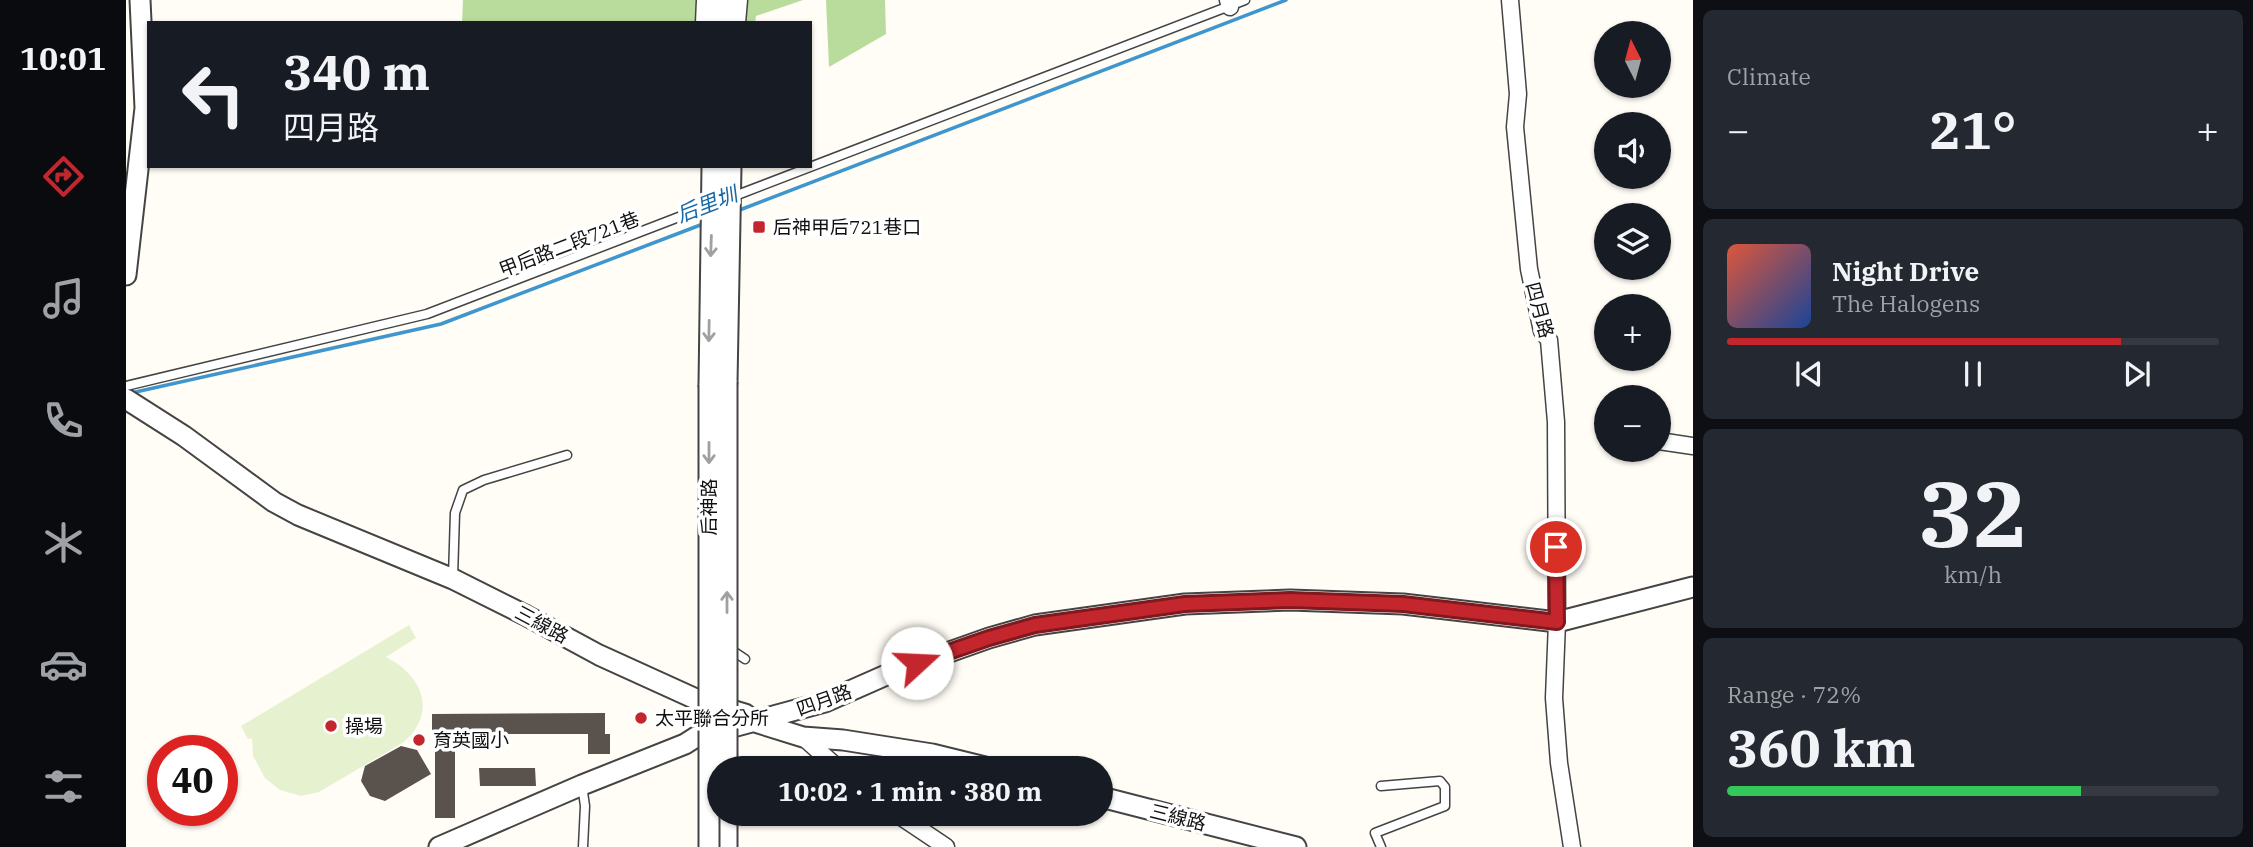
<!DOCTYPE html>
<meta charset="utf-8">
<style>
body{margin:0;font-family:"IBM Plex Serif","Noto Sans TC",serif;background:#242831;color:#f1f3f6;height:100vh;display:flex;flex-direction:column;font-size:26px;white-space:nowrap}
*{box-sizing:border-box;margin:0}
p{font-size:23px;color:#9ea1a6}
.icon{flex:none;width:38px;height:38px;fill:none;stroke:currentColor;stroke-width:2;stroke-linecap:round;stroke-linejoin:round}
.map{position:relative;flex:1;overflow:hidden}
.panel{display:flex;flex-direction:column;gap:10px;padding:10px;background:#0d0f14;width:560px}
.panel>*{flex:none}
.banner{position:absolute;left:21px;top:21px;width:665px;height:147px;border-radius:0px;box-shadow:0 2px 5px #0004;background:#171b24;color:#f1f3f6;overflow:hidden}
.needle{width:46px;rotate:354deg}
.controls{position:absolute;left:1468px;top:21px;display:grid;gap:14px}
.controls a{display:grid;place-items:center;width:77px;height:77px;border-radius:50%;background:#171b24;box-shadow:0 2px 5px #0004;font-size:35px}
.speed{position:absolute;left:21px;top:735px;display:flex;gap:14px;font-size:35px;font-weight:700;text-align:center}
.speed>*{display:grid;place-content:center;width:91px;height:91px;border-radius:50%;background:#171b24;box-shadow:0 2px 5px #0004;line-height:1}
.speed .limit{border:10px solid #d22;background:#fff;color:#111}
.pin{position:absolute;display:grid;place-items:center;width:60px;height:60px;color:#fff;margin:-30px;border:4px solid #fff;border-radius:50%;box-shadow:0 2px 7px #0007}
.me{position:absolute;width:77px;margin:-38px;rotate:70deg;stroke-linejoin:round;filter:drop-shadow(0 0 5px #0008)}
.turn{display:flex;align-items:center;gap:24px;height:147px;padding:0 21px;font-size:32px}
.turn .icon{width:91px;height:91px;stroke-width:2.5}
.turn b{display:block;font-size:49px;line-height:60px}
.big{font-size:52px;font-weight:800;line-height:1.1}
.panel .tile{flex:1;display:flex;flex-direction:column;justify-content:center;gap:10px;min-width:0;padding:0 24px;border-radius:10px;background:#242831}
.panel .dial{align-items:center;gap:0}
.dial b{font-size:91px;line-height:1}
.song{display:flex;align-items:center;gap:21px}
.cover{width:84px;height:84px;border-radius:10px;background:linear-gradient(135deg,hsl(10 70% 55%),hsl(220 70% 35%))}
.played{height:7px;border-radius:4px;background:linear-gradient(90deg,#c4262e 80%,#363941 80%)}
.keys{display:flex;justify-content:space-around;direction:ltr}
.heat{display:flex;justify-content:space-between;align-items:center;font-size:38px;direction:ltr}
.charge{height:10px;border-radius:5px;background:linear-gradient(90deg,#34c759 72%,#363941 0)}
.trip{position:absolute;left:581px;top:756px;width:406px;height:70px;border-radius:35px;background:#171b24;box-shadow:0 2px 5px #0004;font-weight:800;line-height:70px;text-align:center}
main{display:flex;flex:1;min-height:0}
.tab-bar{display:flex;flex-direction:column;width:126px;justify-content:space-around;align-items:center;background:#090b0e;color:#9ea1a6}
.tab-bar .icon{width:49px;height:49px}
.tab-bar .active{color:#c4262e}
.tab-bar b{font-size:32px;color:#f1f3f6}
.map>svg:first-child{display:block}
.forest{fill:#b9dc9c}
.pitch{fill:#e6f2cf}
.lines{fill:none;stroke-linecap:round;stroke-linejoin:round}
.stream{stroke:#3f96cf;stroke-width:3.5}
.building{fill:#5a524d}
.service-casing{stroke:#444;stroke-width:11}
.minor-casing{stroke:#444;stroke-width:19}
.tertiary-casing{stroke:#444;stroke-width:23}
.service{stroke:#fff;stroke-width:8}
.minor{stroke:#fff;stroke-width:16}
.tertiary{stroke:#fff;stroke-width:19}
.tertiary-bridge-casing{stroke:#444;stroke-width:23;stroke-linecap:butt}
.tertiary-bridge{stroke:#fff;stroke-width:19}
.oneway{stroke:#a0a0a0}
.route-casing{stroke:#7f191e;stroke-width:18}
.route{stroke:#c4262e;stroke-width:12}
.poi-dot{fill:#c4262e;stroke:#fff;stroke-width:2.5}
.labels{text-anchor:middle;stroke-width:7;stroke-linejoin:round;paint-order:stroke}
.poi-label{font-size:19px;fill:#111;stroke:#fff;text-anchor:start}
.street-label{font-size:19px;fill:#111;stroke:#fff}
.water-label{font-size:21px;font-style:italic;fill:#1768a6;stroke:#fff}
</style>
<main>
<nav class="tab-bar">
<b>10:01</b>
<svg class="icon active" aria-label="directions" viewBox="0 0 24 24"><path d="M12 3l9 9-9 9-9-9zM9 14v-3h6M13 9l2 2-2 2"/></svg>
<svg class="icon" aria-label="music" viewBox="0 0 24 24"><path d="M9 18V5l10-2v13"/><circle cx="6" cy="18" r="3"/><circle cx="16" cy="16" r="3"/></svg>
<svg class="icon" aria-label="phone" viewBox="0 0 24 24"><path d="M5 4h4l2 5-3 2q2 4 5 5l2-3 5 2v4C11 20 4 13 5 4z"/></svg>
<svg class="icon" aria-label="climate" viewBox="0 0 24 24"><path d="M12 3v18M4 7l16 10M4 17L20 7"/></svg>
<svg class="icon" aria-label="car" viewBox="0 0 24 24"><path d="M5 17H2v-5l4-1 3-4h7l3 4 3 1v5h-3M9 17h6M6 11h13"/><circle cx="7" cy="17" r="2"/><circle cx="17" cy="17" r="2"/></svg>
<svg class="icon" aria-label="filters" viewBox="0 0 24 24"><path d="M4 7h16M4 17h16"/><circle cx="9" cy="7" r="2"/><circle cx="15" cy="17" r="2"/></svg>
</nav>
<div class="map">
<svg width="1567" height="847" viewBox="0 0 1567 847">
<rect width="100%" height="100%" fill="#fffdf5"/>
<path class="forest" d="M 337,0 L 677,0 L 630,16 L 629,23 L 336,23 Z
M 700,0 L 759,0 L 760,34 L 703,67 Z"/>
<path class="pitch" d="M 283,625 L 290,638 L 260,657 C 296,675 312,712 278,742 L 193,792 L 175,796 L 154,790 L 139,778 L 127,756 L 126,738 L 122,739 L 115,726 Z"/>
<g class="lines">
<path class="stream" d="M 611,211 L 1160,0
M 5,393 L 315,324 L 577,224"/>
</g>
<path class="building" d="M 479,713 L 479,734 L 484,734 L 484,754 L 462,754 L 462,734 L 329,734 L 329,818 L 309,818 L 309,734 L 306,734 L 306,714 Z
M 275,746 L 291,750 L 305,774 L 259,801 L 244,796 L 235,781 L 239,766 Z
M 353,768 L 409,768 L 410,786 L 354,786 Z"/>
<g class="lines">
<defs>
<path id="service" d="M 574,23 L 575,0
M 615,23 L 617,0
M 606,197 L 1119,0
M 0,386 L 301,314 L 584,205
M 327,577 L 329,513 L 337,490 L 358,480 L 441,455
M 604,649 L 619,659
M 456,785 L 459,806 L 457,847
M 1255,786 L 1314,781 L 1319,787 L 1319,806 L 1249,833 L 1255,847"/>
<path id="minor" d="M 1102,0 L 1104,7
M 1384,0 L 1392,94 L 1389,127 L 1403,269 L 1416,331 L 1423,340 L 1430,422 L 1431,622 L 1428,698 L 1433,763 L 1446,847
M 1533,441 L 1567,446
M 677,737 L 712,768
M 771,814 L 820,847"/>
<path id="tertiary" d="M 583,23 L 586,0
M 602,23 L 605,0
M 0,275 L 19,108 L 14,0
M 601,382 L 605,166
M 583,385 L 586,166
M 0,399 L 58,436 L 148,502 L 172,515 L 327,579 L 399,615 L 473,655 L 572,700 L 619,714 L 629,722 L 677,737 L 717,740 L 806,754 L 863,768
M 975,797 L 1170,847
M 313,847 L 456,785 L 559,744 L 570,737 L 699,702 L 767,672 L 863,638 L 909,625 L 1059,604 L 1164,600 L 1277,604 L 1431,622 L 1567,587
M 601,847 L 601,814"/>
</defs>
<use href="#service" class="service-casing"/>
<use href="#minor" class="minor-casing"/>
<use href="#tertiary" class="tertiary-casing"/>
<use href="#service" class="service"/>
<use href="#minor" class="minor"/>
<use href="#tertiary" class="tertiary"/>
<defs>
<path id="tertiary-bridge" d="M 583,385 L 583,847
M 601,768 L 601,382"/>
</defs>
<use href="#tertiary-bridge" class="tertiary-bridge-casing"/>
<use href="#tertiary-bridge" class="tertiary-bridge"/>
</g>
<defs><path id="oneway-shaft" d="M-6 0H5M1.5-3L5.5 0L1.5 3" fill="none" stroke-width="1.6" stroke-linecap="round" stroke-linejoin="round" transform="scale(1.75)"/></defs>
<g class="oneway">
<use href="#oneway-shaft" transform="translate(585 246) rotate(92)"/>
<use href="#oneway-shaft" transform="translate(583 331) rotate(91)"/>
<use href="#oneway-shaft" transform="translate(583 453) rotate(90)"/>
<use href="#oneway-shaft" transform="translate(601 602) rotate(-90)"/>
</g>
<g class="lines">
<defs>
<path id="route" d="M 791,663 L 863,638 L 909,625 L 1059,604 L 1164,600 L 1277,604 L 1431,622 L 1430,547"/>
</defs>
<use href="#route" class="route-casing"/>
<use href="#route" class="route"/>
</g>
<g class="poi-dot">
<rect x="626" y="220" width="14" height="14" rx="3.5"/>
<circle cx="515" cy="718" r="7"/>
<circle cx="205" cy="726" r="7"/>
<circle cx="293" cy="740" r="7"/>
</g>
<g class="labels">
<g class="poi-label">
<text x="647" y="234">后神甲后721巷口</text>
<text x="529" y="725">太平聯合分所</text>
<text x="219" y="733">操場</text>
<text x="307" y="747">育英國小</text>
</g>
<g class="street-label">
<text transform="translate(443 244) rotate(-21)" y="7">甲后路二段721巷</text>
<text transform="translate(1414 310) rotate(75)" y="7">四月路</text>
<text transform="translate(583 507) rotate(-90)" y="7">后神路</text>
<text transform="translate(416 624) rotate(28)" y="7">三線路</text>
<text transform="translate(698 700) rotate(-20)" y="7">四月路</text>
<text transform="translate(1052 817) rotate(14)" y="7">三線路</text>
</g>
<g class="water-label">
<text transform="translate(581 205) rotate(-21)" y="7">后里圳</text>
</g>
</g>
</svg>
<div class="controls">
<a><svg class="needle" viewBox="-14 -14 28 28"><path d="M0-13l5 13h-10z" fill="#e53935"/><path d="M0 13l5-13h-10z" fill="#9ea1a6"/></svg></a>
<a><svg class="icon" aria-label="sound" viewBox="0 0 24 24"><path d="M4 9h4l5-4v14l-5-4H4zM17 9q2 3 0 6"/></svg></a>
<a><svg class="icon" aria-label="layers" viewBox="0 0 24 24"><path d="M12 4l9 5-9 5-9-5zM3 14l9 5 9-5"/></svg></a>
<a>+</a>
<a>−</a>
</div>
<div class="speed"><div class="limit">40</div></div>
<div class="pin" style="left:1430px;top:547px;background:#d93025"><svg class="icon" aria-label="arrive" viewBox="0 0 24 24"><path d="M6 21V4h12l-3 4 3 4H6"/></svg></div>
<svg class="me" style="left:791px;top:663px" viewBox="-20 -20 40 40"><circle r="19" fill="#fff"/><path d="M0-13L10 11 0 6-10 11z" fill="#c4262e"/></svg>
<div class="trip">10:02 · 1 min · 380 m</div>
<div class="banner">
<div class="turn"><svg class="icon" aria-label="left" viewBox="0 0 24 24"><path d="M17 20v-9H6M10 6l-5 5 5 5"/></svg><div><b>340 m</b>四月路</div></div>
</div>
</div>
<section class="panel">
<div class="tile"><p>Climate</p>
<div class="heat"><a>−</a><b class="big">21°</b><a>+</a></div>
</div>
<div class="tile">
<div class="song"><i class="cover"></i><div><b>Night Drive</b><p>The Halogens</p></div></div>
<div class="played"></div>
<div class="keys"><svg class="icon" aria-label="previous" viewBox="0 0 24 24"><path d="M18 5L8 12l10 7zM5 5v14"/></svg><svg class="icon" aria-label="pause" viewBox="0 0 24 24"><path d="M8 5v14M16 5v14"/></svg><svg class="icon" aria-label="next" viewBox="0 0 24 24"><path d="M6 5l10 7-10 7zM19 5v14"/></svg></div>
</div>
<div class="tile dial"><b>32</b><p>km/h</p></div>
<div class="tile"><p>Range · 72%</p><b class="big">360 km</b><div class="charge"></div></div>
</section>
</main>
